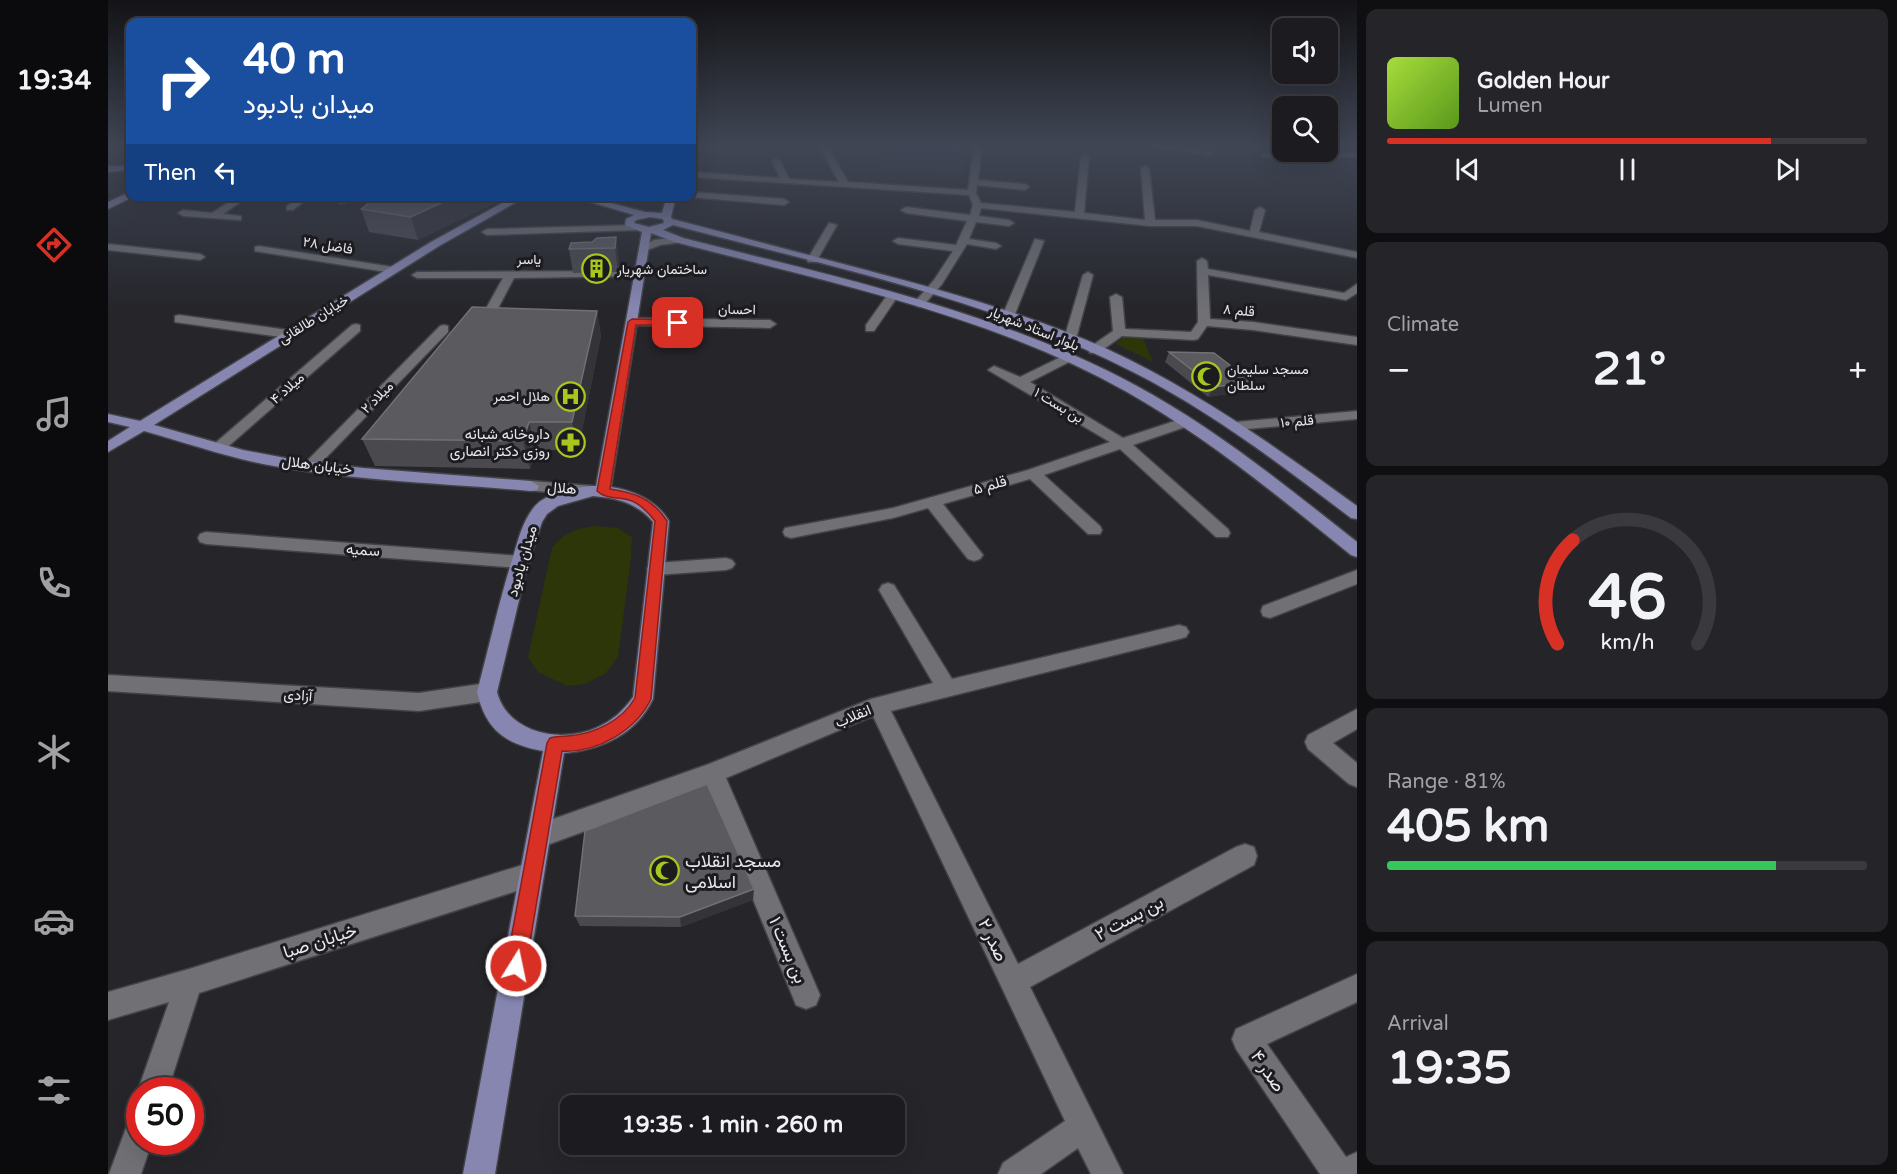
<!DOCTYPE html>
<meta charset="utf-8">
<style>
body{margin:0;font-family:"Varela Round",Vazirmatn,sans-serif;background:#252529;color:#f1f3f6;height:100vh;display:flex;flex-direction:column;font-size:22px;white-space:nowrap}
*{box-sizing:border-box;margin:0}
p{font-size:20px;color:#a0a1a5}
.icon{flex:none;width:33px;height:33px;fill:none;stroke:currentColor;stroke-width:2;stroke-linecap:round;stroke-linejoin:round}
.map{position:relative;flex:1;overflow:hidden}
.details{display:flex;flex-direction:column;gap:9px;padding:9px;background:#0f0f12;width:540px}
.details>*{flex:none}
.banner{position:absolute;left:18px;top:18px;width:570px;height:183px;border-radius:12px;box-shadow:0 6px 24px #0002,0 0 0 2px #3a3a3e;background:#1a4fa0;color:#fff;overflow:hidden}
.controls{position:absolute;left:1164px;top:18px;display:grid;gap:12px}
.controls a{display:grid;place-items:center;width:66px;height:66px;border-radius:12px;background:#1c1c20;box-shadow:0 6px 24px #0002,0 0 0 2px #3a3a3e;font-size:30px}
.speed{position:absolute;left:18px;top:1077px;display:flex;gap:12px;font-size:30px;font-weight:700;text-align:center}
.speed>*{display:grid;place-content:center;width:78px;height:78px;border-radius:50%;background:#1c1c20;box-shadow:0 6px 24px #0002,0 0 0 2px #3a3a3e;line-height:1}
.speed .limit{border:9px solid #d22;background:#fff;color:#111}
.pin{position:absolute;display:grid;place-items:center;width:51px;height:51px;color:#fff;margin:-26px;border-radius:12px;box-shadow:0 3px 9px #0006}
.me{position:absolute;width:66px;margin:-33px;rotate:10deg;stroke-linejoin:round;filter:drop-shadow(0 0 4px #0008)}
.turn{display:flex;align-items:center;gap:21px;height:126px;padding:0 18px;font-size:27px}
.turn .icon{width:78px;height:78px;stroke-width:2.5}
.turn b{display:block;font-size:42px;line-height:51px}
.then{display:flex;align-items:center;height:57px;padding:0 18px;background:#0003;gap:12px;font-size:22px}
.big{font-size:45px;font-weight:700;line-height:1.1}
.details .widget{flex:1;display:flex;flex-direction:column;justify-content:center;gap:9px;min-width:0;padding:0 21px;border-radius:12px;background:#252529}
.details .dial{align-items:center;gap:0}
.dial svg{height:156px;overflow:visible;fill:none;stroke:#3a3a3e;stroke-width:7;stroke-linecap:round;text-anchor:middle}
.dial text{fill:#f1f3f6;stroke:none}
.song{display:flex;align-items:center;gap:18px}
.cover{width:72px;height:72px;border-radius:9px;background:linear-gradient(135deg,hsl(80 70% 55%),hsl(90 70% 35%))}
.played{height:6px;border-radius:3px;background:linear-gradient(90deg,#d93025 80%,#3a3a3e 80%)}
.keys{display:flex;justify-content:space-around;direction:ltr}
.heat{display:flex;justify-content:space-between;align-items:center;font-size:33px;direction:ltr}
.charge{height:9px;border-radius:4px;background:linear-gradient(90deg,#34c759 81%,#3a3a3e 0)}
.trip{position:absolute;left:452px;top:1095px;width:345px;height:60px;border-radius:12px;background:#1c1c20;box-shadow:0 6px 24px #0002,0 0 0 2px #3a3a3e;font-weight:700;line-height:60px;text-align:center}
main{display:flex;flex:1;min-height:0}
.menu{display:flex;flex-direction:column;width:108px;justify-content:space-around;align-items:center;background:#0b0b0d;color:#a0a1a5}
.menu .icon{width:42px;height:42px}
.menu .current{color:#d93025}
.menu b{font-size:27px;color:#f1f3f6}
.map>svg:first-child{display:block}
.built{fill:#2c2d37}
.green{fill:#2c3609}
.lines{fill:none;stroke-linecap:round;stroke-linejoin:round}
.minor-casing{stroke:#424346;stroke-width:3}
.major-casing{stroke:#424346;stroke-width:3}
.minor{fill:#707075;fill-rule:evenodd}
.major{fill:#8686b1;fill-rule:evenodd}
.wall{fill:#49494e}
.shaded-wall{fill:#333338}
.building{fill:#5a5a5f;stroke:#707075;stroke-width:1.5}
.route{fill:#d93025;stroke:#8d1f18;stroke-width:1.5}
.labels{text-anchor:middle;stroke-width:6;stroke-linejoin:round;paint-order:stroke}
.far-street-label{font-size:14px;fill:#e8e8eb;stroke:#1c1c20}
.far-poi-label{font-size:14px;fill:#e8e8eb;stroke:#1c1c20;text-anchor:start}
.poi-label{font-size:15px;fill:#e8e8eb;stroke:#1c1c20;text-anchor:end}
.street-label{font-size:15px;fill:#e8e8eb;stroke:#1c1c20}
.near-poi-label{font-size:18px;fill:#e8e8eb;stroke:#1c1c20;text-anchor:start}
.near-street-label{font-size:18px;fill:#e8e8eb;stroke:#1c1c20}
</style>
<main>
<nav class="menu">
<b>19:34</b>
<svg class="icon current" aria-label="directions" viewBox="0 0 24 24"><path d="M12 3l9 9-9 9-9-9zM9 14v-3h6M13 9l2 2-2 2"/></svg>
<svg class="icon" aria-label="music" viewBox="0 0 24 24"><path d="M9 18V5l10-2v13"/><circle cx="6" cy="18" r="3"/><circle cx="16" cy="16" r="3"/></svg>
<svg class="icon" aria-label="phone" viewBox="0 0 24 24"><path d="M5 4h4l2 5-3 2q2 4 5 5l2-3 5 2v4C11 20 4 13 5 4z"/></svg>
<svg class="icon" aria-label="climate" viewBox="0 0 24 24"><path d="M12 3v18M4 7l16 10M4 17L20 7"/></svg>
<svg class="icon" aria-label="car" viewBox="0 0 24 24"><path d="M5 17H2v-5l4-1 3-4h7l3 4 3 1v5h-3M9 17h6M6 11h13"/><circle cx="7" cy="17" r="2"/><circle cx="17" cy="17" r="2"/></svg>
<svg class="icon" aria-label="filters" viewBox="0 0 24 24"><path d="M4 7h16M4 17h16"/><circle cx="9" cy="7" r="2"/><circle cx="15" cy="17" r="2"/></svg>
</nav>
<div class="map">
<svg width="1249" height="1174" viewBox="0 0 1249 1174">
<rect width="100%" height="100%" fill="#25252a"/>
<path class="built" d="M 845,146 L 859,151 L 854,175 L 771,170 L 773,151 L 839,152 Z"/>
<path class="green" d="M 1017,336 L 1034,336 L 1045,362 L 1008,344 Z
M 487,526 L 510,528 L 524,537 L 523,557 L 510,657 L 497,674 L 476,684 L 459,686 L 430,672 L 420,657 L 444,548 C 456,532 468,529 487,526 Z"/>
<g class="lines">
<defs>
<path id="minor" d="M 711,146 L 719,146 L 740,182 L 860,190 L 866,146 L 874,146 L 870,180 L 917,184 L 921,187 L 917,190 L 869,185 L 868,193 L 873,203 L 967,212 L 973,156 L 977,154 L 981,156 L 976,213 L 1037,220 L 1033,168 L 1037,166 L 1041,168 L 1047,220 L 1089,220 L 1142,231 L 1147,210 L 1152,207 L 1157,210 L 1151,232 L 1249,252 L 1249,258 L 1089,226 L 1042,226 L 873,208 L 871,216 L 901,220 L 906,223 L 901,226 L 868,222 L 861,239 L 888,243 L 893,246 L 888,249 L 859,244 L 834,284 L 815,306 L 811,307 L 805,304 L 826,280 L 845,251 L 790,244 L 785,241 L 790,238 L 848,245 L 859,221 L 798,213 L 793,210 L 798,207 L 862,215 L 865,205 L 861,195 L 584,177 L 584,172 L 672,178 L 664,161 L 668,159 L 672,161 L 681,179 L 731,182 Z
M 1039,146 L 1059,146 L 1106,153 L 1102,155 Z
M 1157,153 L 1249,153 L 1249,157 L 1154,157 L 1154,153 Z
M 584,192 L 676,199 L 681,202 L 676,205 L 581,197 L 584,196 Z
M 130,196 L 141,196 L 115,214 L 133,216 L 133,220 L 75,216 L 70,213 L 75,210 L 104,213 Z
M 192,196 L 203,196 L 185,210 L 179,210 L 179,206 Z
M 234,196 L 245,196 L 237,203 L 231,203 L 229,201 Z
M 721,223 L 729,225 L 708,262 L 700,262 L 699,260 Z
M 528,225 L 533,228 L 531,230 L 379,235 L 374,232 L 379,229 Z
M 571,237 L 575,238 L 575,242 L 552,245 L 537,251 L 532,248 L 546,240 Z
M 927,239 L 936,241 L 907,314 L 901,318 L 897,316 L 895,314 Z
M 0,244 L 92,254 L 97,257 L 92,260 L 0,250 Z
M 151,246 L 285,267 L 290,270 L 285,273 L 147,251 L 147,247 Z
M 1094,258 L 1099,261 L 1100,269 L 1236,293 L 1249,284 L 1249,293 L 1238,300 L 1100,275 L 1102,319 L 1145,322 L 1249,337 L 1249,345 L 1145,330 L 1099,326 L 1090,339 L 1086,340 L 1014,336 L 990,353 L 982,353 L 980,350 L 982,347 L 1005,331 L 1002,297 L 1008,294 L 1014,297 L 1017,329 L 1083,332 L 1090,322 L 1089,261 Z
M 532,271 L 537,274 L 536,276 L 406,278 L 387,314 L 381,318 L 375,314 L 395,278 L 309,278 L 304,275 L 309,272 Z
M 980,272 L 985,275 L 968,339 L 966,342 L 958,342 L 956,339 L 975,275 Z
M 784,293 L 790,296 L 766,331 L 758,331 L 758,325 L 780,294 Z
M 71,315 L 180,330 L 186,334 L 180,338 L 67,322 L 67,316 Z
M 524,318 L 662,320 L 668,324 L 662,328 L 520,325 L 520,319 Z
M 248,324 L 252,325 L 252,331 L 115,451 L 105,451 L 103,448 L 105,445 L 244,325 Z
M 336,325 L 340,326 L 340,332 L 207,469 L 197,469 L 194,466 L 197,463 L 332,326 Z
M 959,354 L 965,358 L 963,361 L 922,382 L 1015,438 L 1073,419 L 1083,419 L 1085,422 L 1083,425 L 1025,445 L 1120,529 L 1122,533 L 1120,537 L 1108,537 L 1012,449 L 936,475 L 992,526 L 994,530 L 992,534 L 980,534 L 922,479 L 835,504 L 875,555 L 872,559 L 866,561 L 860,559 L 820,508 L 785,518 L 683,538 L 677,536 L 675,532 L 677,528 L 785,508 L 920,470 L 1002,442 L 880,370 L 886,366 L 912,377 Z
M 1249,411 L 1249,419 L 1128,430 L 1121,426 L 1128,422 Z
M 423,481 L 485,486 L 493,491 L 485,496 L 417,490 L 415,486 Z
M 98,532 L 413,556 L 419,558 L 422,562 L 419,566 L 413,568 L 98,544 L 92,542 L 90,538 L 92,534 Z
M 618,558 L 624,560 L 627,564 L 624,568 L 618,570 L 548,575 L 542,574 L 539,569 L 542,564 L 548,563 Z
M 1249,570 L 1249,584 L 1162,618 L 1155,616 L 1153,611 L 1155,606 Z
M 780,583 L 786,585 L 844,679 L 1071,625 L 1078,627 L 1081,632 L 1078,637 L 1071,639 L 783,711 L 910,964 L 1128,847 L 1137,844 L 1146,847 L 1149,856 L 1146,865 L 922,987 L 1015,1174 L 983,1174 L 970,1148 L 933,1174 L 890,1174 L 895,1163 L 957,1121 L 765,716 L 618,778 L 712,995 L 708,1005 L 698,1009 L 688,1005 L 599,786 L 431,848 L 423,844 L 419,836 L 423,828 L 431,824 L 601,764 L 763,699 L 825,683 L 771,590 L 774,585 Z
M 0,675 L 311,693 L 379,683 L 386,686 L 389,692 L 386,698 L 379,701 L 311,711 L 0,691 Z
M 1249,709 L 1249,729 L 1225,743 L 1249,763 L 1249,787 L 1241,784 L 1200,749 L 1197,742 L 1200,735 Z
M 424,862 L 433,865 L 436,874 L 433,883 L 424,886 L 91,993 L 60,1090 L 32,1090 L 32,1093 L 30,1090 L 61,1002 L 0,1020 L 0,992 L 81,969 Z
M 1249,974 L 1249,1002 L 1159,1044 L 1238,1157 L 1249,1152 L 1249,1174 L 1212,1174 L 1128,1049 L 1124,1039 L 1128,1029 Z
M 32,1116 L 32,1142 L 44,1142 L 33,1174 L 1,1174 L 21,1120 Z"/>
<path id="major" d="M 0,166 L 22,166 L 22,170 L 0,172 Z
M 22,192 L 22,196 L 25,197 L 0,209 L 0,202 Z
M 407,196 L 419,196 L 331,246 L 46,425 L 135,450 L 188,460 L 255,468 L 423,481 L 431,486 L 429,490 L 423,491 C 334,483 243,481 155,464 C 115,456 76,442 36,431 L 0,452 L 0,441 L 22,427 L 0,422 L 0,414 L 32,421 L 323,242 Z
M 559,196 L 568,196 L 563,217 L 564,219 C 629,236 693,253 758,270 C 840,292 921,314 999,349 C 1090,391 1169,448 1249,506 L 1249,519 L 1243,518 C 1173,465 1104,412 1025,372 C 883,299 719,266 565,225 L 555,230 L 575,238 C 727,277 887,310 1027,385 C 1107,428 1178,486 1249,542 L 1249,557 L 1243,555 C 1171,497 1100,438 1019,392 C 881,314 719,282 567,242 L 543,233 L 503,487 C 527,491 548,500 561,521 L 545,699 C 528,734 494,750 456,753 L 387,1174 L 355,1174 L 435,751 C 397,744 378,730 369,692 C 381,647 391,601 405,557 C 410,540 415,520 427,506 C 440,492 470,486 488,486 L 534,232 L 517,225 L 518,219 L 526,215 L 479,201 L 484,198 L 537,212 L 554,213 ZM 542,217 L 555,219 L 556,223 L 541,227 L 526,223 L 528,220 ZM 485,496 C 509,498 529,503 545,522 L 525,697 C 516,710 504,721 490,727 C 454,744 400,734 389,692 L 419,567 L 434,522 L 439,514 L 450,506 Z"/>
</defs>
<use href="#minor" class="minor-casing"/>
<use href="#major" class="major-casing"/>
<use href="#minor" class="minor"/>
<use href="#major" class="major"/>
</g>
<path class="wall" d="M 401,196 L 310,240 L 261,232 L 253,209 Z
M 508,237 L 511,261 L 510,272 L 465,273 L 461,249 L 484,242 Z
M 489,311 L 493,336 L 470,450 L 428,450 L 422,469 L 267,466 L 254,439 Z
M 1061,352 L 1144,382 L 1138,391 L 1100,397 L 1057,362 Z
M 645,900 L 573,927 L 472,926 L 467,916 Z"/>
<path class="shaded-wall" d="M 348,196 L 401,196 L 310,240 L 303,217 Z
M 508,237 L 511,261 L 510,272 L 507,248 Z
M 489,311 L 493,336 L 470,450 L 464,422 Z
M 1144,382 L 1138,391 L 1100,397 L 1106,387 Z
M 421,422 L 428,450 L 422,469 L 415,441 Z
M 646,889 L 645,900 L 573,927 L 572,917 Z"/>
<path class="building" d="M 270,196 L 348,196 L 303,217 L 253,209 Z
M 508,237 L 507,248 L 461,249 L 463,243 L 484,242 L 489,238 Z
M 364,307 L 489,311 L 464,422 L 421,422 L 415,441 L 254,439 Z
M 1061,352 L 1106,353 L 1144,382 L 1106,387 Z
M 599,784 L 646,889 L 572,917 L 467,916 L 477,831 Z"/>
<linearGradient id="sky" x2="0" y2="1"><stop stop-color="#141417"/><stop offset="0.47" stop-color="#404655"/><stop offset="1" stop-color="#404655" stop-opacity="0"/></linearGradient>
<rect width="1249" height="310" fill="url(#sky)"/>
<path class="route" d="M 524,319 L 570,320 L 575,323 L 570,325 L 528,325 L 502,489 C 527,493 544,498 559,521 L 543,699 C 528,730 490,753 454,751 L 418,966 L 415,973 L 408,976 L 401,973 L 398,966 L 439,743 L 442,738 C 448,736 453,737 460,736 C 486,734 514,721 527,698 L 547,521 C 540,512 532,503 521,500 C 511,497 497,499 489,491 L 520,322 Z"/>
<defs>
<symbol id="building-ring" viewBox="-11 -11 22 22"><circle r="9.5" fill="#1c1c20" stroke="#a8c71d" stroke-width="1.5"/><path d="M-4-6H4V6H1V3H-1V6H-4ZM-2.5-4.3h1.7v1.8h-1.7ZM.8-4.3h1.7v1.8H.8ZM-2.5-1h1.7V.8h-1.7ZM.8-1h1.7V.8H.8Z" fill="#a8c71d"/></symbol>
<symbol id="mosque-ring" viewBox="-11 -11 22 22"><circle r="9.5" fill="#1c1c20" stroke="#a8c71d" stroke-width="1.5"/><path d="M3.5-4.9A6 6 0 1 0 3.5 4.9A5 5 0 1 1 3.5-4.9Z" fill="#a8c71d"/></symbol>
<symbol id="hospital-ring" viewBox="-11 -11 22 22"><circle r="9.5" fill="#1c1c20" stroke="#a8c71d" stroke-width="1.5"/><path d="M-5-5h3v3.5h4V-5h3V5h-3V1.5h-4V5h-3Z" fill="#a8c71d"/></symbol>
<symbol id="pharmacy-ring" viewBox="-11 -11 22 22"><circle r="9.5" fill="#1c1c20" stroke="#a8c71d" stroke-width="1.5"/><path d="M-2-6h4v4h4v4h-4v4h-4v-4h-4v-4h4Z" fill="#a8c71d"/></symbol>
</defs>
<g fill-rule="evenodd">
<use href="#building-ring" x="472" y="252" width="33" height="33"/>
<use href="#mosque-ring" x="1082" y="360" width="33" height="33"/>
<use href="#hospital-ring" x="446" y="380" width="33" height="33"/>
<use href="#pharmacy-ring" x="446" y="426" width="33" height="33"/>
<use href="#mosque-ring" x="540" y="854" width="33" height="33"/>
</g>
<g class="labels">
<g class="far-street-label">
<text transform="translate(220 245) rotate(9)" y="5">فاضل ۲۸</text>
<text x="421" y="264">یاسر</text>
<text transform="translate(629 309) rotate(1)" y="5">احسان</text>
<text transform="translate(1131 310) rotate(5)" y="5">قلم ۸</text>
<text transform="translate(205 319) rotate(-32)" y="5">خیابان طالقانی</text>
<text transform="translate(926 328) rotate(22)" y="5">بلوار استاد شهریار</text>
<text transform="translate(179 388) rotate(-41)" y="5">میلاد ۴</text>
<text transform="translate(269 397) rotate(-45)" y="5">میلاد ۲</text>
<text transform="translate(951 405) rotate(31)" y="5">بن بست ۱</text>
<text transform="translate(1189 421) rotate(-5)" y="5">قلم ۱۰</text>
</g>
<g class="far-poi-label">
<text x="509" y="274">ساختمان شهریار</text>
<text x="1119" y="374">مسجد سلیمان<tspan x="1119" dy="16">سلطان</tspan></text>
<text x="442" y="401" text-anchor="end">هلال احمر</text>
</g>
<g class="poi-label">
<text x="442" y="439">داروخانه شبانه<tspan x="442" dy="17">روزی دکتر انصاری</tspan></text>
</g>
<g class="street-label">
<text transform="translate(209 465) rotate(7)" y="5">خیابان هلال</text>
<text transform="translate(882 485) rotate(-16)" y="5">قلم ۵</text>
<text transform="translate(454 488) rotate(5)" y="5">هلال</text>
<text transform="translate(255 550) rotate(4)" y="5">سمیه</text>
<text transform="translate(414 561) rotate(-74)" y="5">میدان یادبود</text>
<text transform="translate(190 695) rotate(4)" y="5">آزادی</text>
<text transform="translate(745 716) rotate(-22)" y="5">انقلاب</text>
</g>
<g class="near-poi-label">
<text x="577" y="867">مسجد انقلاب<tspan x="577" dy="21">اسلامی</tspan></text>
</g>
<g class="near-street-label">
<text transform="translate(1021 918) rotate(-28)" y="6">بن بست ۲</text>
<text transform="translate(885 940) rotate(64)" y="6">صدر ۲</text>
<text transform="translate(212 941) rotate(-18)" y="6">خیابان صبا</text>
<text transform="translate(680 950) rotate(67)" y="6">بن بست ۱</text>
<text transform="translate(1160 1071) rotate(56)" y="6">صدر ۴</text>
</g>
</g>
</svg>
<div class="controls">
<a><svg class="icon" aria-label="sound" viewBox="0 0 24 24"><path d="M4 9h4l5-4v14l-5-4H4zM17 9q2 3 0 6"/></svg></a>
<a><svg class="icon" aria-label="search" viewBox="0 0 24 24"><circle cx="10" cy="10" r="6"/><path d="M15 15l6 6"/></svg></a>
</div>
<div class="speed"><div class="limit">50</div></div>
<div class="pin" style="left:570px;top:323px;background:#d93025"><svg class="icon" aria-label="arrive" viewBox="0 0 24 24"><path d="M6 21V4h12l-3 4 3 4H6"/></svg></div>
<svg class="me" style="left:408px;top:966px" viewBox="-20 -20 40 40"><circle r="17" fill="#d93025" stroke="#fff" stroke-width="3"/><path d="M0-11L8 9 0 5-8 9z" fill="#fff"/></svg>
<div class="trip">19:35 · 1 min · 260 m</div>
<div class="banner">
<div class="turn"><svg class="icon" aria-label="right" viewBox="0 0 24 24"><path d="M7 20v-9h11M14 6l5 5-5 5"/></svg><div><b>40 m</b>میدان یادبود</div></div>
<div class="then">Then<svg class="icon" aria-label="left" viewBox="0 0 24 24"><path d="M17 20v-9H6M10 6l-5 5 5 5"/></svg></div>
</div>
</div>
<section class="details">
<div class="widget">
<div class="song"><i class="cover"></i><div><b>Golden Hour</b><p>Lumen</p></div></div>
<div class="played"></div>
<div class="keys"><svg class="icon" aria-label="previous" viewBox="0 0 24 24"><path d="M18 5L8 12l10 7zM5 5v14"/></svg><svg class="icon" aria-label="pause" viewBox="0 0 24 24"><path d="M8 5v14M16 5v14"/></svg><svg class="icon" aria-label="next" viewBox="0 0 24 24"><path d="M6 5l10 7-10 7zM19 5v14"/></svg></div>
</div>
<div class="widget"><p>Climate</p>
<div class="heat"><a>−</a><b class="big">21°</b><a>+</a></div>
</div>
<div class="widget dial"><svg viewBox="0 0 100 80">
<path d="M14 69A42 42 0 1 1 86 69"/>
<path d="M14 69A42 42 0 0 1 22 16" stroke="#d93025"/>
<text x="50" y="56" font-size="32" font-weight="700">46</text>
<text x="50" y="72" font-size="11">km/h</text>
</svg></div>
<div class="widget"><p>Range · 81%</p><b class="big">405 km</b><div class="charge"></div></div>
<div class="widget"><p>Arrival</p><b class="big">19:35</b></div>
</section>
</main>
